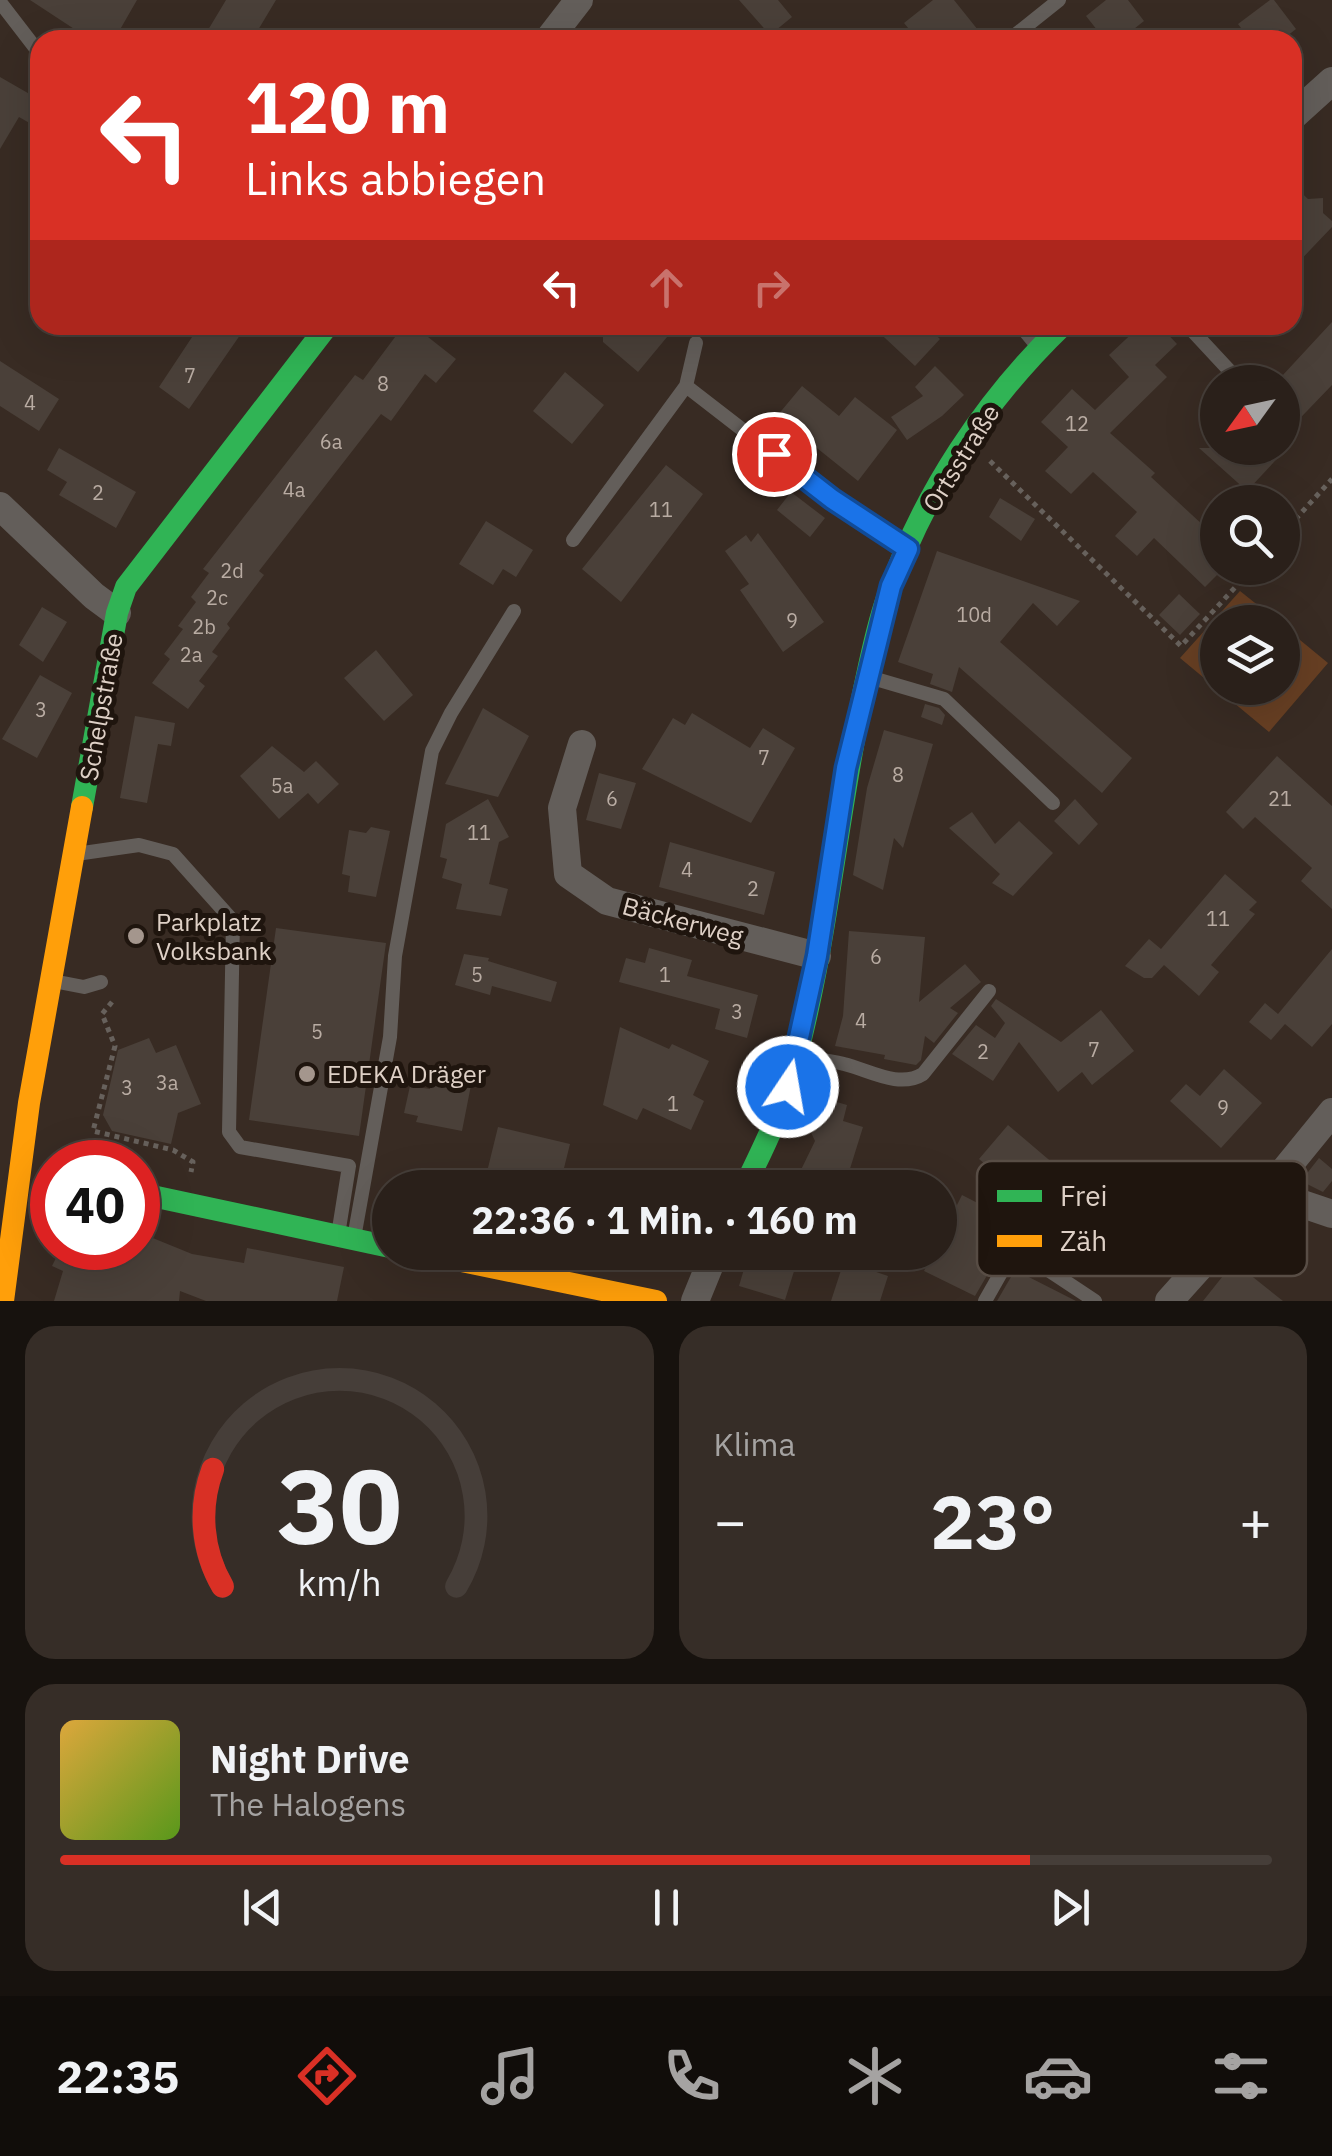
<!DOCTYPE html>
<html lang="de">
<meta charset="utf-8">
<style>
body{margin:0;font-family:"IBM Plex Sans",sans-serif;background:#362d27;color:#f1f3f6;height:100vh;display:flex;flex-direction:column;font-size:38px;white-space:nowrap}
*{box-sizing:border-box;margin:0}
p{font-size:32px;color:#a5a3a2}
.icon{flex:none;width:55px;height:55px;fill:none;stroke:currentColor;stroke-width:2;stroke-linecap:round;stroke-linejoin:round}
.map{position:relative;height:1301px;overflow:hidden}
.details{display:flex;flex-direction:column;gap:25px;padding:25px;background:#17120e;flex:1}
.details>*{flex:none}
.guide{position:absolute;left:30px;top:30px;width:1272px;height:305px;border-radius:30px;box-shadow:0 10px 40px #0002,0 0 0 2px #463e39;background:#d93025;color:#fff;overflow:hidden}
.needle{width:65px;rotate:237deg}
.buttons{position:absolute;left:1200px;top:365px;display:grid;gap:20px}
.buttons a{display:grid;place-items:center;width:100px;height:100px;border-radius:50%;background:#2a201a;box-shadow:0 10px 40px #0002,0 0 0 2px #463e39;font-size:50px}
.speed{position:absolute;left:30px;top:1140px;display:flex;gap:20px;font-size:50px;font-weight:700;text-align:center}
.speed>*{display:grid;place-content:center;width:130px;height:130px;border-radius:50%;background:#2a201a;box-shadow:0 10px 40px #0002,0 0 0 2px #463e39;line-height:1}
.speed .limit{border:15px solid #d22;background:#fff;color:#111}
.pin{position:absolute;display:grid;place-items:center;width:85px;height:85px;color:#fff;margin:-42px;border:5px solid #fff;border-radius:50%;box-shadow:0 2px 10px #0007}
.me{position:absolute;width:110px;margin:-55px;rotate:12deg;stroke-linejoin:round;filter:drop-shadow(0 0 8px #0008)}
.turn{display:flex;align-items:center;gap:35px;height:210px;padding:0 50px;font-size:45px}
.turn .icon{width:130px;height:130px;stroke-width:2.5}
.turn b{display:block;font-size:70px;line-height:85px}
.lanes{display:flex;align-items:center;height:95px;padding:0 50px;background:#0003;justify-content:center;gap:50px;direction:ltr}
.lanes .off{opacity:.35}
.big{font-size:75px;font-weight:800;line-height:1.1}
.details .tile{flex:1;display:flex;flex-direction:column;justify-content:center;gap:15px;min-width:0;padding:0 35px;border-radius:30px;background:#362d27}
.details .dial{align-items:center;gap:0}
.dial svg{height:260px;overflow:visible;fill:none;stroke:#463e39;stroke-width:7;stroke-linecap:round;text-anchor:middle}
.dial text{fill:#f1f3f6;stroke:none}
.song{display:flex;align-items:center;gap:30px}
.cover{width:120px;height:120px;border-radius:15px;background:linear-gradient(135deg,hsl(40 70% 55%),hsl(90 70% 35%))}
.played{height:10px;border-radius:5px;background:linear-gradient(90deg,#d93025 80%,#463e39 80%)}
.keys{display:flex;justify-content:space-around;direction:ltr}
.heat{display:flex;justify-content:space-between;align-items:center;font-size:55px;direction:ltr}
.details .tiles{flex:1;display:grid;gap:25px;grid-template-columns:1fr 1fr}
.tile:last-child{grid-column:span 2}
.trip{position:absolute;left:372px;top:1170px;width:585px;height:100px;border-radius:50px;background:#2a201a;box-shadow:0 10px 40px #0002,0 0 0 2px #463e39;font-weight:800;line-height:100px;text-align:center}
.menu{display:flex;height:160px;justify-content:space-around;align-items:center;background:#110d0a;color:#a5a3a2}
.menu .icon{width:70px;height:70px}
.menu .current{color:#d93025}
.menu b{font-size:45px;color:#f1f3f6}
.map>svg:first-child{display:block}
.green{fill:#673f23}
.building{fill:#4a4039}
.lines{fill:none;stroke-linecap:round;stroke-linejoin:round}
.path{stroke:#67615c;stroke-width:5;stroke-dasharray:5 5;stroke-linecap:butt}
.lane{stroke:#635e5a;stroke-width:14}
.street{stroke:#635e5a;stroke-width:28}
.fast{stroke:#30b455;stroke-width:22}
.slow{stroke:#ff9f0a;stroke-width:22}
.route-casing{stroke:#114b97;stroke-width:25}
.route{stroke:#1a73e8;stroke-width:18}
.poi-dot{fill:#a4968d;stroke:#1f150e;stroke-width:4}
.labels{text-anchor:middle;stroke-width:10;stroke-linejoin:round;paint-order:stroke}
.number-label{font-size:20px;fill:#b9aca3}
.street-label{font-size:25px;fill:#ded0c6;stroke:#1f150e}
.poi-label{font-size:25px;fill:#ded0c6;stroke:#1f150e;text-anchor:start}
.key{fill:#1f150e;stroke:#584d45;stroke-width:2.5}
.key-label{font-size:28px;fill:#ded0c6}
</style>
<div class="map">
<svg width="1332" height="1301" viewBox="0 0 1332 1301">
<rect width="100%" height="100%" fill="#382b23"/>
<path class="green" d="M 1240,591 L 1279,622 L 1218,622 L 1218,688 L 1282,688 L 1283,626 L 1328,663 L 1269,732 L 1180,658 Z"/>
<path class="building" d="M 30,0 L 137,0 L 114,40 L 91,40 Z
M 226,0 L 276,0 L 252,40 L 202,40 Z
M 739,0 L 778,0 L 792,17 L 770,35 Z
M 933,0 L 954,0 L 986,40 L 918,40 L 904,23 Z
M 1106,0 L 1128,0 L 1144,21 L 1120,40 L 1105,40 L 1086,16 Z
M 1270,0 L 1274,0 L 1296,29 L 1282,40 L 1250,40 L 1238,24 Z
M 0,77 L 40,100 L 40,129 L 19,117 L 0,149 Z
M 1292,184 L 1308,199 L 1323,198 L 1323,213 L 1332,221 L 1332,227 L 1292,269 Z
M 1332,322 L 1332,385 L 1282,437 L 1282,376 Z
M 200,325 L 247,325 L 189,409 L 159,387 Z
M 404,325 L 437,325 L 428,337 L 456,359 L 436,383 L 425,374 L 391,421 L 381,414 L 259,571 L 264,575 L 227,624 L 230,628 L 212,652 L 218,656 L 199,681 L 205,686 L 188,709 L 152,683 L 170,659 L 164,654 L 183,629 L 178,626 L 196,602 L 191,597 L 209,573 L 203,569 L 355,375 L 363,380 Z
M 609,325 L 677,325 L 638,372 L 603,342 L 603,333 Z
M 871,325 L 925,325 L 940,339 L 915,366 Z
M 1141,325 L 1159,325 L 1177,344 L 1155,365 L 1167,377 L 1110,433 L 1155,473 L 1151,477 L 1218,539 L 1218,574 L 1205,587 L 1154,538 L 1137,556 L 1115,536 L 1137,512 L 1093,472 L 1071,494 L 1045,471 L 1068,447 L 1041,422 L 1072,389 L 1095,410 L 1129,377 L 1109,355 Z
M 0,361 L 59,399 L 39,431 L 0,406 Z
M 935,366 L 964,395 L 942,416 L 907,440 L 891,417 L 923,396 L 915,387 Z
M 565,372 L 604,405 L 572,444 L 533,411 Z
M 802,386 L 839,416 L 855,397 L 897,430 L 858,481 L 777,416 Z
M 59,448 L 136,492 L 116,528 L 59,495 L 67,482 L 47,470 Z
M 1199,448 L 1287,448 L 1247,491 Z
M 666,465 L 703,494 L 621,602 L 582,569 Z
M 791,492 L 825,518 L 810,537 L 777,510 Z
M 1000,498 L 1035,519 L 1021,541 L 989,517 Z
M 486,521 L 533,550 L 516,577 L 503,569 L 493,585 L 459,564 Z
M 758,533 L 824,622 L 783,652 L 740,590 L 749,584 L 725,551 L 746,535 L 751,542 Z
M 937,551 L 1080,601 L 1057,626 L 1033,603 L 1000,642 L 1132,758 L 1102,793 L 959,667 L 952,692 L 930,684 L 933,674 L 898,662 Z
M 1179,594 L 1200,614 L 1180,635 L 1159,615 Z
M 42,607 L 67,622 L 43,662 L 19,645 Z
M 376,650 L 413,695 L 384,721 L 344,678 Z
M 40,675 L 72,693 L 37,758 L 2,739 Z
M 925,704 L 939,708 L 945,715 L 942,725 L 921,717 Z
M 483,708 L 529,736 L 498,797 L 445,784 Z
M 692,713 L 750,748 L 763,728 L 795,748 L 751,823 L 642,769 L 673,718 L 685,725 Z
M 135,716 L 175,723 L 171,746 L 158,744 L 147,803 L 120,798 Z
M 884,730 L 933,744 L 903,848 L 894,838 L 883,890 L 853,875 L 867,788 Z
M 272,746 L 304,772 L 316,761 L 339,784 L 318,804 L 308,793 L 279,819 L 240,776 Z
M 1277,756 L 1332,806 L 1332,909 L 1301,881 L 1312,868 L 1255,817 L 1243,829 L 1226,812 Z
M 599,773 L 636,783 L 621,829 L 586,820 Z
M 488,799 L 509,837 L 499,842 L 489,884 L 508,889 L 501,916 L 456,909 L 462,884 L 442,878 L 447,859 L 440,857 L 446,824 Z
M 1075,799 L 1098,824 L 1079,845 L 1054,821 Z
M 972,812 L 995,844 L 1019,821 L 1053,853 L 1013,896 L 992,883 L 1000,874 L 949,828 Z
M 371,827 L 390,831 L 376,897 L 348,892 L 350,876 L 342,874 L 349,830 L 366,833 Z
M 670,842 L 775,872 L 764,915 L 659,887 Z
M 1225,874 L 1257,902 L 1249,910 L 1255,914 L 1211,965 L 1219,972 L 1199,996 L 1164,965 L 1152,978 L 1144,978 L 1125,966 L 1149,939 L 1161,949 Z
M 276,928 L 386,943 L 359,1136 L 249,1120 Z
M 849,931 L 925,937 L 919,1002 L 965,964 L 981,982 L 950,1008 L 958,1013 L 934,1043 L 925,1036 L 921,1060 L 916,1065 L 884,1059 L 885,1055 L 835,1046 L 843,1016 Z
M 649,948 L 692,960 L 687,976 L 758,995 L 747,1038 L 715,1029 L 720,1009 L 619,982 L 626,958 L 645,963 Z
M 1332,949 L 1332,1024 L 1312,1047 L 1285,1024 L 1271,1040 L 1249,1022 L 1265,1003 L 1278,1014 Z
M 464,954 L 489,958 L 488,961 L 557,982 L 551,1002 L 492,986 L 490,995 L 455,985 Z
M 996,999 L 1061,1042 L 1101,1010 L 1134,1051 L 1092,1085 L 1082,1072 L 1058,1092 L 1019,1042 L 993,1081 L 952,1054 L 976,1025 L 995,1038 L 1005,1023 L 991,1006 Z
M 620,1027 L 669,1049 L 672,1044 L 709,1061 L 693,1095 L 704,1101 L 691,1130 L 643,1108 L 637,1120 L 603,1105 Z
M 149,1038 L 156,1053 L 176,1045 L 201,1104 L 178,1113 L 171,1144 L 112,1131 L 103,1115 L 118,1050 Z
M 434,1068 L 473,1075 L 462,1131 L 416,1122 L 418,1116 L 404,1113 L 410,1086 L 430,1089 Z
M 1224,1069 L 1262,1103 L 1221,1148 L 1170,1101 L 1186,1084 L 1200,1096 Z
M 813,1095 L 847,1105 L 843,1121 L 863,1127 L 844,1188 L 821,1188 L 798,1176 L 815,1141 L 806,1122 Z
M 1008,1125 L 1068,1176 L 1079,1161 L 1160,1227 L 1130,1262 L 1027,1177 L 1019,1193 L 979,1159 Z
M 498,1127 L 570,1144 L 559,1188 L 533,1188 L 486,1176 Z
M 1319,1158 L 1332,1169 L 1332,1181 L 1323,1192 L 1301,1181 Z
M 962,1195 L 1007,1218 L 987,1256 L 996,1260 L 975,1296 L 924,1271 L 933,1252 L 940,1252 L 940,1239 Z
M 138,1232 L 192,1254 L 244,1263 L 247,1248 L 344,1267 L 337,1301 L 206,1301 L 180,1291 L 179,1301 L 54,1301 L 63,1271 L 52,1266 L 61,1248 L 138,1248 Z
M 749,1252 L 800,1252 L 785,1300 L 739,1286 Z
M 844,1261 L 888,1276 L 880,1301 L 831,1301 Z
M 1234,1262 L 1283,1301 L 1203,1301 Z
M 1015,1270 L 1076,1301 L 997,1301 Z"/>
<g class="lines">
<path class="path" d="M 990,461 L 1181,646 L 1253,568
M 1282,534 L 1332,479
M 112,1002 L 102,1014 L 115,1046 L 93,1131 L 173,1150 L 193,1162 L 191,1172"/>
<path class="lane" d="M 0,2 L 40,54
M 1009,40 L 1059,0
M 1020,325 L 1038,347
M 1187,325 L 1240,382
M 686,386 L 696,343
M 573,540 L 686,386 L 832,499 L 903,546
M 869,677 L 944,699 L 1053,803
M 76,854 L 139,845 L 173,854 L 233,921 L 229,1132 L 240,1147 L 349,1166 L 338,1235
M 53,981 L 84,987 L 101,982
M 796,1057 C 812,1059 829,1060 844,1064 C 869,1070 899,1089 923,1074 L 989,991
M 354,1238 L 390,1037 L 395,956 L 432,751 L 451,713 L 514,611
M 985,1301 L 1015,1248 L 1095,1301"/>
<path class="street" d="M 548,40 L 579,0
M 1292,117 L 1332,81
M 0,506 L 94,596 L 117,613
M 582,744 L 562,808 L 568,874 L 607,901 L 817,956
M 1267,1192 L 1332,1214
M 695,1301 L 715,1252
M 1169,1301 L 1267,1192 L 1332,1112"/>
<path class="fast" d="M 82,807 L 117,613 L 126,587 L 328,325
M 744,1188 C 759,1156 776,1124 787,1090 C 826,962 835,825 863,694 C 870,662 876,629 887,598 C 922,495 985,400 1063,325
M 138,1193 L 390,1247"/>
<path class="slow" d="M 418,1252 L 656,1301
M 3,1301 L 29,1103 L 82,807"/>
</g>
<g class="lines">
<defs>
<path id="route" d="M 774,454 L 832,499 L 908,549 L 891,586 L 846,768 L 817,956 L 788,1087"/>
</defs>
<use href="#route" class="route-casing"/>
<use href="#route" class="route"/>
</g>
<g class="poi-dot">
<circle cx="136" cy="936" r="10"/>
<circle cx="307" cy="1074" r="10"/>
</g>
<g class="labels">
<g class="number-label">
<text x="190" y="383">7</text>
<text x="383" y="391">8</text>
<text x="30" y="410">4</text>
<text x="1077" y="431">12</text>
<text x="331" y="449">6a</text>
<text x="294" y="497">4a</text>
<text x="98" y="500">2</text>
<text x="661" y="517">11</text>
<text x="232" y="578">2d</text>
<text x="217" y="605">2c</text>
<text x="974" y="622">10d</text>
<text x="792" y="628">9</text>
<text x="204" y="634">2b</text>
<text x="191" y="662">2a</text>
<text x="41" y="717">3</text>
<text x="764" y="765">7</text>
<text x="898" y="782">8</text>
<text x="282" y="793">5a</text>
<text x="612" y="806">6</text>
<text x="1280" y="806">21</text>
<text x="479" y="840">11</text>
<text x="687" y="877">4</text>
<text x="753" y="896">2</text>
<text x="1218" y="926">11</text>
<text x="876" y="964">6</text>
<text x="477" y="982">5</text>
<text x="665" y="982">1</text>
<text x="737" y="1019">3</text>
<text x="861" y="1028">4</text>
<text x="317" y="1039">5</text>
<text x="1094" y="1057">7</text>
<text x="983" y="1059">2</text>
<text x="167" y="1090">3a</text>
<text x="127" y="1095">3</text>
<text x="673" y="1111">1</text>
<text x="1223" y="1115">9</text>
</g>
<g class="street-label">
<text transform="translate(961 458) rotate(-58)" y="9">Ortsstraße</text>
<text transform="translate(101 707) rotate(-80)" y="9">Schelpstraße</text>
<text transform="translate(683 921) rotate(15)" y="9">Bäckerweg</text>
</g>
<g class="poi-label">
<text x="156" y="931">Parkplatz<tspan x="156" dy="29">Volksbank</tspan></text>
<text x="327" y="1083">EDEKA Dräger</text>
</g>
</g>
<rect x="977" y="1161" width="330" height="115" rx="15" class="key"/>
<rect x="997" y="1190" width="45" height="12" fill="#30b455"/>
<rect x="997" y="1235" width="45" height="12" fill="#ff9f0a"/>
<g class="key-label">
<text x="1060" y="1206">Frei</text>
<text x="1060" y="1251">Zäh</text>
</g>
</svg>
<div class="buttons">
<a><svg class="needle" viewBox="-14 -14 28 28"><path d="M0-13l5 13h-10z" fill="#e53935"/><path d="M0 13l5-13h-10z" fill="#a5a3a2"/></svg></a>
<a><svg class="icon" aria-label="search" viewBox="0 0 24 24"><circle cx="10" cy="10" r="6"/><path d="M15 15l6 6"/></svg></a>
<a><svg class="icon" aria-label="layers" viewBox="0 0 24 24"><path d="M12 4l9 5-9 5-9-5zM3 14l9 5 9-5"/></svg></a>
</div>
<div class="speed"><div class="limit">40</div></div>
<div class="pin" style="left:774px;top:454px;background:#d93025"><svg class="icon" aria-label="arrive" viewBox="0 0 24 24"><path d="M6 21V4h12l-3 4 3 4H6"/></svg></div>
<svg class="me" style="left:788px;top:1087px" viewBox="-20 -20 40 40"><circle r="17" fill="#1a73e8" stroke="#fff" stroke-width="3"/><path d="M0-11L8 9 0 5-8 9z" fill="#fff"/></svg>
<div class="trip">22:36 · 1 Min. · 160 m</div>
<div class="guide">
<div class="turn"><svg class="icon" aria-label="left" viewBox="0 0 24 24"><path d="M17 20v-9H6M10 6l-5 5 5 5"/></svg><div><b>120 m</b>Links abbiegen</div></div>
<div class="lanes"><svg class="icon" aria-label="left" viewBox="0 0 24 24"><path d="M17 20v-9H6M10 6l-5 5 5 5"/></svg><svg class="icon off" aria-label="ahead" viewBox="0 0 24 24"><path d="M12 20V5M6 11l6-6 6 6"/></svg><svg class="icon off" aria-label="right" viewBox="0 0 24 24"><path d="M7 20v-9h11M14 6l5 5-5 5"/></svg></div>
</div>
</div>
<section class="details">
<div class="tiles">
<div class="tile dial"><svg viewBox="0 0 100 80">
<path d="M14 69A42 42 0 1 1 86 69"/>
<path d="M14 69A42 42 0 0 1 11 33" stroke="#d93025"/>
<text x="50" y="56" font-size="32" font-weight="700">30</text>
<text x="50" y="72" font-size="11">km/h</text>
</svg></div>
<div class="tile"><p>Klima</p>
<div class="heat"><a>−</a><b class="big">23°</b><a>+</a></div>
</div>
<div class="tile">
<div class="song"><i class="cover"></i><div><b>Night Drive</b><p>The Halogens</p></div></div>
<div class="played"></div>
<div class="keys"><svg class="icon" aria-label="previous" viewBox="0 0 24 24"><path d="M18 5L8 12l10 7zM5 5v14"/></svg><svg class="icon" aria-label="pause" viewBox="0 0 24 24"><path d="M8 5v14M16 5v14"/></svg><svg class="icon" aria-label="next" viewBox="0 0 24 24"><path d="M6 5l10 7-10 7zM19 5v14"/></svg></div>
</div>
</div>
</section>
<nav class="menu">
<b>22:35</b>
<svg class="icon current" aria-label="directions" viewBox="0 0 24 24"><path d="M12 3l9 9-9 9-9-9zM9 14v-3h6M13 9l2 2-2 2"/></svg>
<svg class="icon" aria-label="music" viewBox="0 0 24 24"><path d="M9 18V5l10-2v13"/><circle cx="6" cy="18" r="3"/><circle cx="16" cy="16" r="3"/></svg>
<svg class="icon" aria-label="phone" viewBox="0 0 24 24"><path d="M5 4h4l2 5-3 2q2 4 5 5l2-3 5 2v4C11 20 4 13 5 4z"/></svg>
<svg class="icon" aria-label="climate" viewBox="0 0 24 24"><path d="M12 3v18M4 7l16 10M4 17L20 7"/></svg>
<svg class="icon" aria-label="car" viewBox="0 0 24 24"><path d="M5 17H2v-5l4-1 3-4h7l3 4 3 1v5h-3M9 17h6M6 11h13"/><circle cx="7" cy="17" r="2"/><circle cx="17" cy="17" r="2"/></svg>
<svg class="icon" aria-label="filters" viewBox="0 0 24 24"><path d="M4 7h16M4 17h16"/><circle cx="9" cy="7" r="2"/><circle cx="15" cy="17" r="2"/></svg>
</nav>
